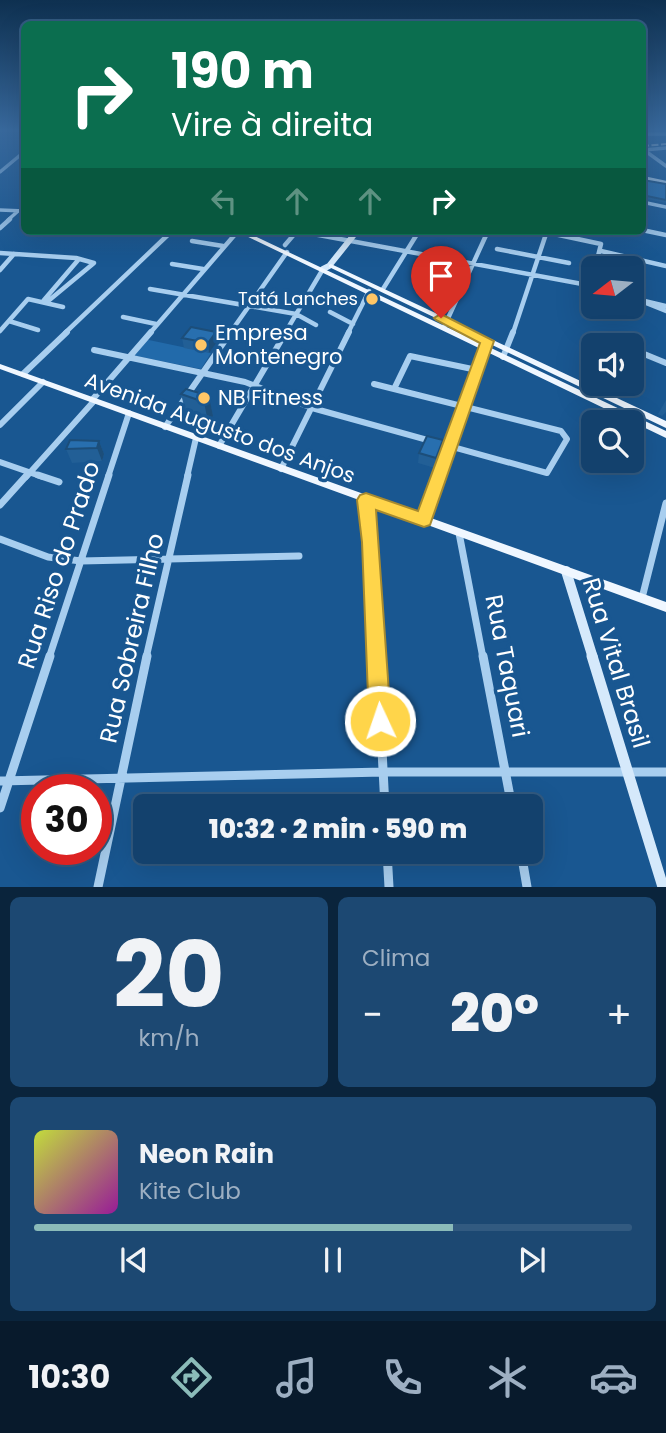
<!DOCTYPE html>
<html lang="pt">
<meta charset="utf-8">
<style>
body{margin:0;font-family:Poppins,sans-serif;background:#1c4872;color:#f1f3f6;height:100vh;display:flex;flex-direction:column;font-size:26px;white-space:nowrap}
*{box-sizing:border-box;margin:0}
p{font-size:23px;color:#9dafc2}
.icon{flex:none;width:38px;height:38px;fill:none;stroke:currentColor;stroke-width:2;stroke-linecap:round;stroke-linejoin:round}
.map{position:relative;height:887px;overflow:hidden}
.drawer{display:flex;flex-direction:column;gap:10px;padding:10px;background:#0a243c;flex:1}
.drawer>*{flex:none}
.banner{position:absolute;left:21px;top:21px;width:625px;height:214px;border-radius:10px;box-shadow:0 7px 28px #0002,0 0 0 2px #325a80;background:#0b6e4f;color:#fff;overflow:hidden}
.needle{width:46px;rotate:254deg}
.buttons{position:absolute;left:581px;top:256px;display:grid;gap:14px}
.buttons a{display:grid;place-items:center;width:63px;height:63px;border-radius:10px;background:#13416d;box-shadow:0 7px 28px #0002,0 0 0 2px #325a80;font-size:35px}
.speed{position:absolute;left:21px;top:774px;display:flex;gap:14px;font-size:35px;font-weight:700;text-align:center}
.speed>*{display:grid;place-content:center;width:91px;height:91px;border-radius:50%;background:#13416d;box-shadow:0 7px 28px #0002,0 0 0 2px #325a80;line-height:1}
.speed .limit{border:10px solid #d22;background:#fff;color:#111}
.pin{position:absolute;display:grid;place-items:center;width:60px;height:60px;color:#fff;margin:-72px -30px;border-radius:50% 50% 50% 0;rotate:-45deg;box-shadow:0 0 7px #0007}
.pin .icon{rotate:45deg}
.me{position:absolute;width:77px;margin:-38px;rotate:357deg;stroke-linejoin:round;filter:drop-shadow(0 0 5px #0008)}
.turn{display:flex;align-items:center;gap:24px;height:147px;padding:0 35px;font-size:32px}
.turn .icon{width:91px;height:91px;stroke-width:2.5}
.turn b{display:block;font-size:49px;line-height:60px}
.lanes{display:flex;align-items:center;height:66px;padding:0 35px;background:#0003;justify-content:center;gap:35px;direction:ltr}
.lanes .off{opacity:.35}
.big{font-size:52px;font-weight:800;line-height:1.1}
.drawer .tile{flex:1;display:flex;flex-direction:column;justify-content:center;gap:10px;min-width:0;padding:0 24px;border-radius:10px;background:#1c4872}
.drawer .dial{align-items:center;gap:0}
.dial b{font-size:91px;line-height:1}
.song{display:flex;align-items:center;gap:21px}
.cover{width:84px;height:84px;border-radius:10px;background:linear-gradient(135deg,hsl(70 70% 55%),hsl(300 70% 35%))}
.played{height:7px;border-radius:4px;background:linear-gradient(90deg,#8bbbb9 70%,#325a80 70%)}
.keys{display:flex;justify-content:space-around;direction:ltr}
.heat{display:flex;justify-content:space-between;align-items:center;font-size:38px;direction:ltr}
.drawer .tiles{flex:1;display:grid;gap:10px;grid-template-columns:1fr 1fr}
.tile:last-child{grid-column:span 2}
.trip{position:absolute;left:133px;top:794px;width:410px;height:70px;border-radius:10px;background:#13416d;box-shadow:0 7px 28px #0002,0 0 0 2px #325a80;font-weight:800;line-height:70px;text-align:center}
.dock{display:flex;height:112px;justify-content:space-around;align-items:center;background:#081a2c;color:#9dafc2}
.dock .icon{width:49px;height:49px}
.dock .selected{color:#8bbbb9}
.dock b{font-size:32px;color:#f1f3f6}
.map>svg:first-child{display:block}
.green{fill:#226aaa}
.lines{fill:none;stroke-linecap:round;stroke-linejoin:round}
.street-far4{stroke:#a8ceef;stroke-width:3.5}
.street-far3{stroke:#a8ceef;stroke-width:4.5}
.street-far2{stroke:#a8ceef;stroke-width:6}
.street-far1{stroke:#a8ceef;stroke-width:7}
.street{stroke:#a8ceef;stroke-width:9}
.secondary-far3{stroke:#d5e9fb;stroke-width:4.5}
.secondary-far2{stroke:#d5e9fb;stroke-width:6}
.secondary-far1{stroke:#d5e9fb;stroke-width:10}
.secondary{stroke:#d5e9fb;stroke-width:11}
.primary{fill:#f0f7ff;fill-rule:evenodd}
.rail{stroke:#fff;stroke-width:2;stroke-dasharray:7 2.5;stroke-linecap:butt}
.wall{fill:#225f96}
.shaded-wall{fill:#1c4e7a}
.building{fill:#286faf;stroke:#1c4e7a;stroke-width:2}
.route{fill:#ffd54a;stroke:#a68a30;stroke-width:2}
.poi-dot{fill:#ffc666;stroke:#195791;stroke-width:2.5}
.labels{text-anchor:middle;stroke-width:7;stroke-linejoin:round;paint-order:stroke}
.far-poi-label{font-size:18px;fill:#fff;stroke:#195791;text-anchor:end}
.poi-label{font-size:21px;fill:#fff;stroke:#195791;text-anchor:start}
.street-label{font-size:21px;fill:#fff;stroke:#195791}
.near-street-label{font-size:24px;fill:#fff;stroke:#195791}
</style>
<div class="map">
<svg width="666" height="887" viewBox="0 0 666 887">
<rect width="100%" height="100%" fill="#195791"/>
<path class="green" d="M 144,339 L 211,353 L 201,369 L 131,355 Z"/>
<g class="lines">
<path class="street-far4" d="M 642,134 L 666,134
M 644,150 L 666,166
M 644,150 L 666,148
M 0,172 L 24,152
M 642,202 L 666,207
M 0,210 L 24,211
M 8,220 L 18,211"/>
<path class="street-far3" d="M 0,228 L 10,219
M 642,230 L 666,235
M 297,231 L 593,286
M 540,231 L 601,244 L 595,268
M 258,233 L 260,231
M 192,241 L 223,246
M 285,245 L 297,231
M 497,249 L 569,263
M 601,251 L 666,266
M 0,253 L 76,258 L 94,263 L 47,302
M 172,264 L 203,269
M 0,270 L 14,254
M 150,289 L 296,314 L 316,325
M 383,289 L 419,231
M 586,295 L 593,273
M 44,300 L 79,259
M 666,306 L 636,299 L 666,311
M 330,312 L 353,324
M 123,317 L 156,324
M 9,321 L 38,330
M 444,327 L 488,231
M 0,331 L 28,299 L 63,307
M 65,333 L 172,231
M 150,333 L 238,231
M 230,333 L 287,252
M 285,333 L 323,269
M 348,333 L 369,291
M 513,333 L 547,231"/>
<path class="street-far2" d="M 610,340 L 622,345
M 632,349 L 666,363
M 94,350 L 245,382 L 312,408 L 547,473 L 567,439 L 561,431 L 374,384
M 503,357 L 513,332
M 23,374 L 67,332
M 394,389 L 410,356 L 477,370
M 92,400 L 151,332
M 0,425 L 43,382
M 165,427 L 231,332
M 219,446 L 286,332
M 0,462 L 43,477
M 281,469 L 349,332
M 26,477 L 94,401
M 108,477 L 129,413
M 187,477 L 196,438
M 439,477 L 486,344"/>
<path class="street-far1" d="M 38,475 L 59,482
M 366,500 L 377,658
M 0,505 L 27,475
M 424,520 L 440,475
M 459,533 L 483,658
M 0,539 L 48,557 L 81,561 L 299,556
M 642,598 L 666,503
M 49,658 L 109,475
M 146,658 L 188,475"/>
<path class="street" d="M 377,656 L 385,807
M 483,656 L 512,807
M 0,781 L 383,772 L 666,772
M 0,808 L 50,656
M 387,852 L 389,887
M 521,852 L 527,887
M 98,887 L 147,656"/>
<path class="secondary-far3" d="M 642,178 L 666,183"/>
<path class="secondary-far2" d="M 323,269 L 329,266 L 357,231"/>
<path class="secondary-far1" d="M 566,571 L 593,658"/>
<path class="secondary" d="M 592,656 L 663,887"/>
<path class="primary" d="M 236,231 L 244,231 L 666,431 L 666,438 Z
M 331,264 L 666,421 L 666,428 L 329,267 L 329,265 Z
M 0,364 L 666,602 L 666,612 L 0,369 Z"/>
<path class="rail" d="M 642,146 L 666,144"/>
</g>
<path class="wall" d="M 642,182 L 666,184 L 666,203 L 642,198 Z
M 216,332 L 217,342 L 209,353 L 184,348 L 182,338 Z
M 181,394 L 209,396 L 213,416 L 208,422 L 186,414 Z
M 666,400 L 666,412 L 662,416 L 658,414 Z
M 99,441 L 104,454 L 102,461 L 72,463 L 66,449 Z
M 441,450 L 435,468 L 418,463 L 419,453 Z"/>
<path class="shaded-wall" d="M 216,332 L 217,342 L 209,353 L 208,343 Z
M 209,396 L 213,416 L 208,422 L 204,402 Z
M 443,440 L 441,450 L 435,468 L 436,458 Z
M 99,441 L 104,454 L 102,461 L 97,448 Z"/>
<path class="building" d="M 643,180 L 666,184 L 666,200 L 642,195 Z
M 191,327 L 216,332 L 208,343 L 182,338 Z
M 186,389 L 209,396 L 204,402 L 181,394 Z
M 427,436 L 443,440 L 436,458 L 419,453 Z
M 70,440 L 99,441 L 97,448 L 66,449 Z"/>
<linearGradient id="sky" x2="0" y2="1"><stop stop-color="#0e3050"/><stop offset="0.51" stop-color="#38699d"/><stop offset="1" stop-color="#38699d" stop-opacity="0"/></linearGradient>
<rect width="666" height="255" fill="url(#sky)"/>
<path class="route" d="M 441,314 L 494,341 L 430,525 L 424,527 L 376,510 L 391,721 L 388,729 L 380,733 L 372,729 L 369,721 L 362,542 L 357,500 L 360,495 L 366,493 L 418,511 L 480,343 L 436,320 L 434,318 Z"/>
<g class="poi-dot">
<circle cx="372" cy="299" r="7"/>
<circle cx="201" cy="345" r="7"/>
<circle cx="204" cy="398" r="7"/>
</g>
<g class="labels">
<g class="far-poi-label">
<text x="358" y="305">Tatá Lanches</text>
</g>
<g class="poi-label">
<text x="215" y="340">Empresa<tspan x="215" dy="24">Montenegro</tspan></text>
<text x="218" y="405">NB Fitness</text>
</g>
<g class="street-label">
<text transform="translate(220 428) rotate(20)" y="7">Avenida Augusto dos Anjos</text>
</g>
<g class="near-street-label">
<text transform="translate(59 565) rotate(-72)" y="8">Rua Riso do Prado</text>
<text transform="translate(132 638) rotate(-77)" y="8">Rua Sobreira Filho</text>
<text transform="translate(616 663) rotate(73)" y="8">Rua Vital Brasil</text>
<text transform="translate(507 666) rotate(79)" y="8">Rua Taquari</text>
</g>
</g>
</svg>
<div class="buttons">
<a><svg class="needle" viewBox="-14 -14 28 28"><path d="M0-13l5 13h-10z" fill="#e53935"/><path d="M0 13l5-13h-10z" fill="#9dafc2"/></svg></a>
<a><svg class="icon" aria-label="sound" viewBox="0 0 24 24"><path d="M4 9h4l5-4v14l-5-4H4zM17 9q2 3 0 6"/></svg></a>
<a><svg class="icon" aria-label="search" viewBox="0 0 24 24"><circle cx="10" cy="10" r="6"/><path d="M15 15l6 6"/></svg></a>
</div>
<div class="speed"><div class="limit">30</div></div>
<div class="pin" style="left:441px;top:318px;background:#d93025"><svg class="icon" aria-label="arrive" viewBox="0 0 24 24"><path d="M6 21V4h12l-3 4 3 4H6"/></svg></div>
<svg class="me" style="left:380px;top:721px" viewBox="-20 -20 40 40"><circle r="17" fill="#ffd54a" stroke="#fff" stroke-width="3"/><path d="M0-11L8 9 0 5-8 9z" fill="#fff"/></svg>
<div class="trip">10:32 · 2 min · 590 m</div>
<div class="banner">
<div class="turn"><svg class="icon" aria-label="right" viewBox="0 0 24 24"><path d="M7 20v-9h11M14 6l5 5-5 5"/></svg><div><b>190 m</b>Vire à direita</div></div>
<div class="lanes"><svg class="icon off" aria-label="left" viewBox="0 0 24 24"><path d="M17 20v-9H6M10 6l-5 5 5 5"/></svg><svg class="icon off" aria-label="ahead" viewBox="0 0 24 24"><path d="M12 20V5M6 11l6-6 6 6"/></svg><svg class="icon off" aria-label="ahead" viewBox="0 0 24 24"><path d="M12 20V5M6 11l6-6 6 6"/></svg><svg class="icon" aria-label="right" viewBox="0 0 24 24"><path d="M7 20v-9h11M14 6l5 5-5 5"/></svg></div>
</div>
</div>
<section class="drawer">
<div class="tiles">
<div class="tile dial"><b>20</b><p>km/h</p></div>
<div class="tile"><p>Clima</p>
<div class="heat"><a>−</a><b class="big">20°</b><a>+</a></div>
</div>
<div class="tile">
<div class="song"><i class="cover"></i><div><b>Neon Rain</b><p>Kite Club</p></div></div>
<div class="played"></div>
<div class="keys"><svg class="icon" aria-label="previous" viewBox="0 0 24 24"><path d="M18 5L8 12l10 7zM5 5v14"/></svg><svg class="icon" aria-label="pause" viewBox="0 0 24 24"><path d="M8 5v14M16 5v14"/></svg><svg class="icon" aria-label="next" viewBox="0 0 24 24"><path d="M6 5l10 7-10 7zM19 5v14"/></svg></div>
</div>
</div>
</section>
<nav class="dock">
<b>10:30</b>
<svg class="icon selected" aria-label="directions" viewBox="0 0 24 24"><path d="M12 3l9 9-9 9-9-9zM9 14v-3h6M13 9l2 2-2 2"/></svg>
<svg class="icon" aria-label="music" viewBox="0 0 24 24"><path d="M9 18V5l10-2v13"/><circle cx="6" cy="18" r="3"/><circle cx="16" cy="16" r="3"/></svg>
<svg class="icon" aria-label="phone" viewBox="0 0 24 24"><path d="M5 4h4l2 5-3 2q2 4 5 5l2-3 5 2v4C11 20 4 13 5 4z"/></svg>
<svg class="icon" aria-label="climate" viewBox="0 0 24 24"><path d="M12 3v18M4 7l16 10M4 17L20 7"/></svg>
<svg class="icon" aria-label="car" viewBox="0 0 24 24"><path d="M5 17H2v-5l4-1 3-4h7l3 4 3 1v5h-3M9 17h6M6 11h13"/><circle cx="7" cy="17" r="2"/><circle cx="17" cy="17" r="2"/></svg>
</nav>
